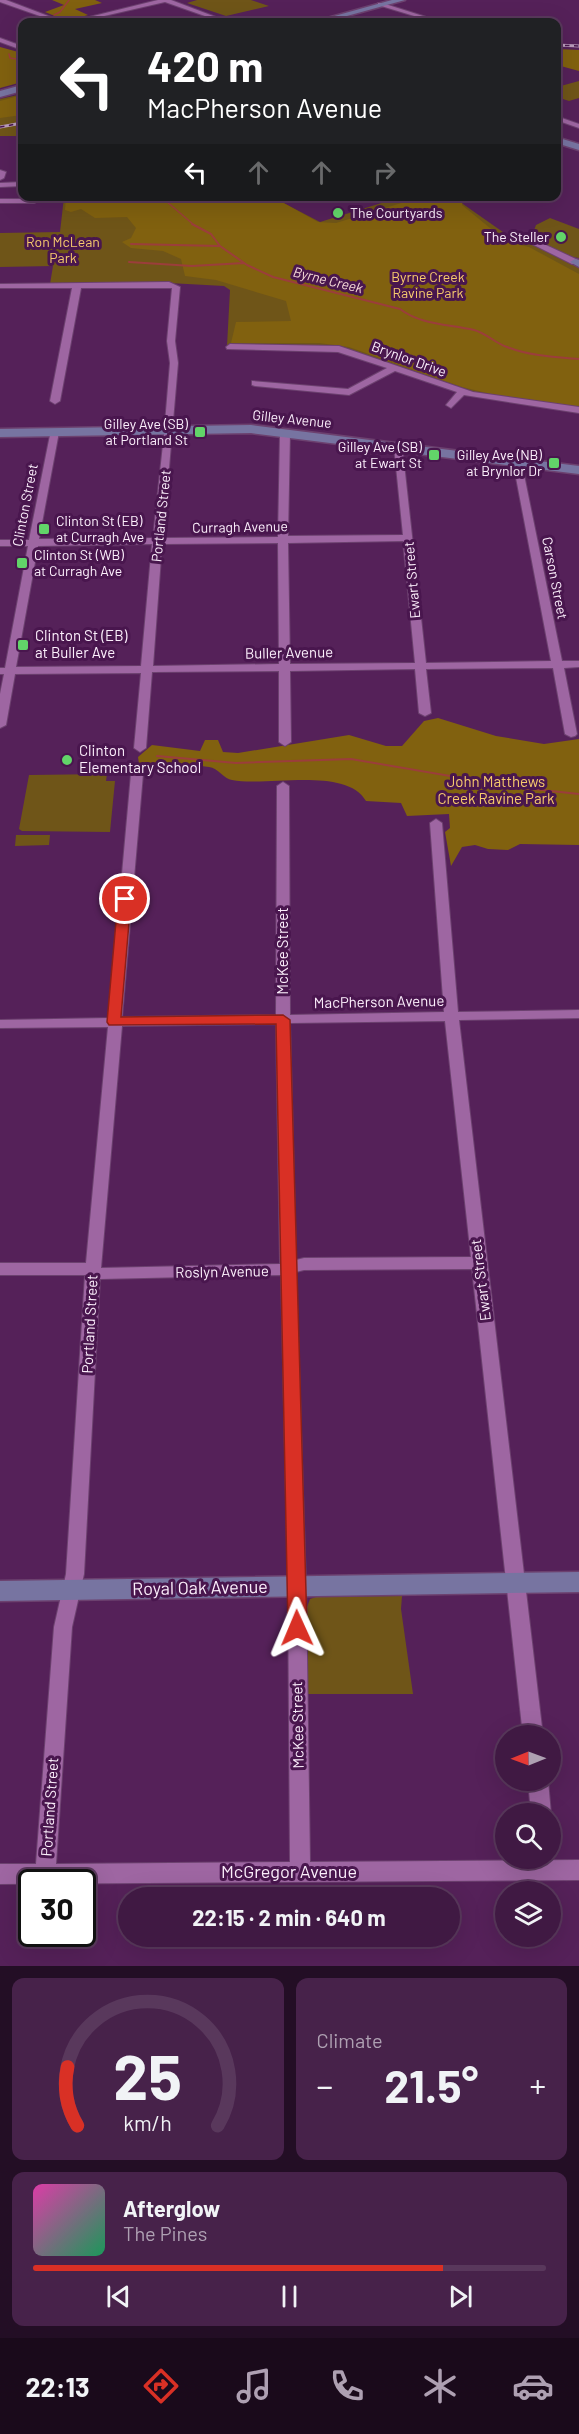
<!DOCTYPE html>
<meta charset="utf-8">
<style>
body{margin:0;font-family:Barlow,sans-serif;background:#47224a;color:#f1f3f6;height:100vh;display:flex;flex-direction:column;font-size:22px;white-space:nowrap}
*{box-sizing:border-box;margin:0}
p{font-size:20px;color:#aea0b2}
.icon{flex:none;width:33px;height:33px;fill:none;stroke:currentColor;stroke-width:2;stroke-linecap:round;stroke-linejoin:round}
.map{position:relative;height:1966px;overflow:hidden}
.panel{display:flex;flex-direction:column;gap:12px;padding:12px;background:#230e25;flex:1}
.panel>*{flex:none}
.guide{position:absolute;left:18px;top:18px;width:543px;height:183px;border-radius:12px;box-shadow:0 6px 24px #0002,0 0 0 2px #59385c;background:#202124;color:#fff;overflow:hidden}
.needle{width:39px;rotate:269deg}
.controls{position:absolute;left:495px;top:1725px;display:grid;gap:12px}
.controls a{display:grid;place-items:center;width:66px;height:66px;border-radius:50%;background:#401943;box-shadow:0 6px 24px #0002,0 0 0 2px #59385c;font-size:30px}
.speed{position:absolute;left:18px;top:1869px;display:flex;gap:12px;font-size:30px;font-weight:700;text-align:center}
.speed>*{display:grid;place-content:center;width:78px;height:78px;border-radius:50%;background:#401943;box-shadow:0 6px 24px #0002,0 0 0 2px #59385c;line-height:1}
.speed .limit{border:3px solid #111;border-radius:9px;background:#fff;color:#111}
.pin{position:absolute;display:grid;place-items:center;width:51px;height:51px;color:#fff;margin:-26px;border:3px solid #fff;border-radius:50%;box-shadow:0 2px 6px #0007}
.me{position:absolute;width:66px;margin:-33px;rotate:359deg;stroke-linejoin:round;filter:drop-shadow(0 0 4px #0008)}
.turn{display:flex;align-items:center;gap:21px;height:126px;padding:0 30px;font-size:27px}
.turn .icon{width:78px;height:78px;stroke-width:2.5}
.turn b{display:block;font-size:42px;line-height:51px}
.lanes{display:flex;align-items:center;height:57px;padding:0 30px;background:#0003;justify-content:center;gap:30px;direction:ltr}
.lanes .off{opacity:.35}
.big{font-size:45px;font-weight:700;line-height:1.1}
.panel .tile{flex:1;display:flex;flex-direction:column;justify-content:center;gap:9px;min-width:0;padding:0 21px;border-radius:12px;background:#47224a}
.panel .dial{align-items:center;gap:0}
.dial svg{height:156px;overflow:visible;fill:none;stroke:#59385c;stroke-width:7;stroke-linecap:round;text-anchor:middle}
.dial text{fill:#f1f3f6;stroke:none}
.song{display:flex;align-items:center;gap:18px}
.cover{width:72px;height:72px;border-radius:9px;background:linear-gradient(135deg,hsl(320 70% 55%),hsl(150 70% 35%))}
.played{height:6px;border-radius:3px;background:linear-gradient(90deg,#d93025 80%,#59385c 80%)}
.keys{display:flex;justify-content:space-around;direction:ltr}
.heat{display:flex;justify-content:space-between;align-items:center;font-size:33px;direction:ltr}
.panel .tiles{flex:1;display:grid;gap:12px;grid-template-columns:1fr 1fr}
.tile:last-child{grid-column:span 2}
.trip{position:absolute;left:118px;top:1887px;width:342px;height:60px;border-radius:30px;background:#401943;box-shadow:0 6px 24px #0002,0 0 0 2px #59385c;font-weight:700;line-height:60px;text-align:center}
.dock{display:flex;height:96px;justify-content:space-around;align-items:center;background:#1a0a1b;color:#aea0b2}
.dock .icon{width:42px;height:42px}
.dock .current{color:#d93025}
.dock b{font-size:27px;color:#f1f3f6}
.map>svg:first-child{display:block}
.green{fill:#6f5518}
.forest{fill:#81610f}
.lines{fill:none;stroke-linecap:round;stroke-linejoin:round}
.stream-far1{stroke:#9b3e3b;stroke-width:1.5}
.stream{stroke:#9b3e3b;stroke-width:2}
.street-casing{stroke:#6c416f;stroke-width:2}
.secondary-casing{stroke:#6c416f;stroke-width:3}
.street{fill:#9e66a2;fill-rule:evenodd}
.secondary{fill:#7774a1;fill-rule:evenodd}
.rail-casing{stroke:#ba9dbb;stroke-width:3}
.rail{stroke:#49164e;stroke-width:1.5;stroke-dasharray:4.5;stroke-linecap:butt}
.route{fill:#d93025;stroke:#8d1f18;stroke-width:1.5}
.poi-dot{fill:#62d469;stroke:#49164e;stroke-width:2}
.labels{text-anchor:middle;stroke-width:6;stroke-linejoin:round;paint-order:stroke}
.far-poi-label{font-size:14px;fill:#fceffc;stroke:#49164e;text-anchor:end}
.far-park-label{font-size:14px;fill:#f7cb6d;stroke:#49164e}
.far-water-label{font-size:14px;font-style:italic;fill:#f7dcd9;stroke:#49164e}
.far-street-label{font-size:14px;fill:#fceffc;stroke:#49164e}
.poi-label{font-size:15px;fill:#fceffc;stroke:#49164e;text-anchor:start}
.street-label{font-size:15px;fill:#fceffc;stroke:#49164e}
.park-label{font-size:15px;fill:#f7cb6d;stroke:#49164e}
.near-street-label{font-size:18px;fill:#fceffc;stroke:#49164e}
</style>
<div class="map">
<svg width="579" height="1966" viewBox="0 0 579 1966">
<rect width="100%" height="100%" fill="#552159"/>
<path class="green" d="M 197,0 L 251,0 L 269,6 L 226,16 L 187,3 Z
M 579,81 L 579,98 L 569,101 L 557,97 L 557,87 Z
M 22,94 L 22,136 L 0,136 L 0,99 Z
M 64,197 L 272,197 L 320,222 L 401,197 L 453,197 L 510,237 L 520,238 L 522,242 L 535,245 L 579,268 L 579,408 L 483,395 L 450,386 L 341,348 L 227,346 L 230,290 L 224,286 L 169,283 L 50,284 L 53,266 L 0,267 L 0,233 L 60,232 Z
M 550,218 L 579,229 L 579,258 C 567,257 545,247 539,238 L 532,236 L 536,225 Z
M 107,774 L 106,781 L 115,781 L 110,832 L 22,831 L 19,829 L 29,775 Z
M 16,835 L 50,835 L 49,845 L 15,846 Z
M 402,1596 L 401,1609 L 413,1694 L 308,1694 L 307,1607 L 310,1599 L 316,1597 Z"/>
<path class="forest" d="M 52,0 L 95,0 L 102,3 L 75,9 L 88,15 L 67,21 L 45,12 L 64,5 Z
M 0,47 L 22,53 L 22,82 L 0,88 Z
M 557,49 L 579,50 L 579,71 L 557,65 Z
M 22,95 L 22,115 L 0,118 L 0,101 Z
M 271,196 L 318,222 L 336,223 L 421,197 L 471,197 L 463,198 L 462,205 L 507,242 L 529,247 L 579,274 L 579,407 L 495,395 L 462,387 L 349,347 L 319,343 L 231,343 L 236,322 L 291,321 L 286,301 L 216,280 L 185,276 L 181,259 L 163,251 L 131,248 L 122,242 L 131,238 L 136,228 L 127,217 L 95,218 L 81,209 L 71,212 L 65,210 L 66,197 Z
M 438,718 L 496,736 L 544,744 L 579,739 L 579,845 L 520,844 L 508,850 L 488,849 L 475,845 L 462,847 L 451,866 L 445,832 L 450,828 L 449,814 L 407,816 L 401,803 L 366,801 C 346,766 266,787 232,780 C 224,779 218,768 209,767 C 186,763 162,771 139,764 L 138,757 L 152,745 L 200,751 L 205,740 L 218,740 L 223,752 L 238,753 L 349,735 L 386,746 L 402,746 L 424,721 Z"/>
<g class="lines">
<path class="stream-far1" d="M 54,15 L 60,12 L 69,0
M 9,54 L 10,58 L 22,60
M 123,196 L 166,201 L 194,225"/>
<path class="stream" d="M 192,224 L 211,234 L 220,246 L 247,265 L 273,277 L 400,309 C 421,325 448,324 474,330 C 486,333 495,343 507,347 C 530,356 554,357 579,359
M 131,244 L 219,246
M 129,262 L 192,266 L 244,263
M 157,756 L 236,763 L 351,759 L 514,787 L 579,794"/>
<defs>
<path id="street" d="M 0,0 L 6,0 L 64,22 L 57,22 L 0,2 Z
M 158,0 L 171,0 L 229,22 L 222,22 L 165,2 L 78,22 L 69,22 Z
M 378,3 L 382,3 L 442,22 L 434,22 L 378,5 Z
M 0,38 L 22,46 L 22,50 L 0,42 Z
M 556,116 L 579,124 L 579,128 L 556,120 Z
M 0,170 L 6,172 L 4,178 L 0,180 Z
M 22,182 L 22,186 L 0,187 L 0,183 Z
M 0,199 L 34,199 L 38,201 L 34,203 L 0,203 Z
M 531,238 L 578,260 L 579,262 L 572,264 L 528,242 L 527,240 Z
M 169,282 L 180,287 L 175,341 L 178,363 L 163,538 L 278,537 L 280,433 L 285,430 L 290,433 L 288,536 L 403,535 L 394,447 L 402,445 L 426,663 L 551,661 L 513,462 L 521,460 L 562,661 L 579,661 L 579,667 L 564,668 L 577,734 L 575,736 L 571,737 L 565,734 L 553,668 L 426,669 L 431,713 L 425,716 L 419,713 L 415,669 L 290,671 L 291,742 L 285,746 L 279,742 L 279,671 L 152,672 L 146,748 L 140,752 L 134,748 L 141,673 L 15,674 L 6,725 L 0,728 L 0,694 L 4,674 L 0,674 L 0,668 L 5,668 L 28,546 L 0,546 L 0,540 L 29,540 L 51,430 L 59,432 L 39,539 L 153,538 L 164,435 L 170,363 L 167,341 L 172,288 L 81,288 L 60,401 L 55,404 L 50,401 L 72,288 L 0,288 L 0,284 ZM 403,541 L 415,663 L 290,664 L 288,543 ZM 278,543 L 279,664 L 153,666 L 162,544 ZM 152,544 L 141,666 L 16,667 L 38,546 Z
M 230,344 L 339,346 L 473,392 L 579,407 L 579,413 L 464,395 L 451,408 L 446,405 L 457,392 L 395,371 L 349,395 L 255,386 L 252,385 L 252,381 L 348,389 L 387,368 L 338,352 L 227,349 L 226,347 Z
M 137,770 L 143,774 L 122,1017 L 276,1015 L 277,786 L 283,782 L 289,786 L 290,1015 L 444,1012 L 430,823 L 436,819 L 442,823 L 458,1012 L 579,1010 L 579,1018 L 459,1020 L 543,1736 L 523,1736 L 472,1269 L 304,1270 L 296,1272 L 306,1586 L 310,1862 L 579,1860 L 579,1880 L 0,1884 L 0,1864 L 36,1864 L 54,1627 L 66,1574 L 85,1275 L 0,1275 L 0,1263 L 86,1263 L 108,1027 L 0,1028 L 0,1020 L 109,1018 L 131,774 ZM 445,1021 L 471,1257 L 304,1258 L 296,1260 L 290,1023 ZM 276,1024 L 280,1264 L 101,1268 L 122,1026 ZM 281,1275 L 288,1586 L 290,1862 L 56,1864 L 72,1627 L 84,1574 L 100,1279 Z
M 528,1780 L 548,1780 L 551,1814 L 550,1815 L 531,1814 Z"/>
<path id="secondary" d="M 392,0 L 405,0 L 325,22 L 313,22 Z
M 22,85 L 22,91 L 0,97 L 0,91 Z
M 556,137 L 579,144 L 579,150 L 556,143 Z
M 575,259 L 579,260 L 579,267 L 570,262 Z
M 251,425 L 579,466 L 579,474 L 251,433 L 0,437 L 0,429 Z
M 579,1572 L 579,1592 L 0,1601 L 0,1581 Z"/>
</defs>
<use href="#street" class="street-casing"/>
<use href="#secondary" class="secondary-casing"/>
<use href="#street" class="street"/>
<use href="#secondary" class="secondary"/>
<defs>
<path id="rail" d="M 556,45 L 579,46
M 0,127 L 22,123"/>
</defs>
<use href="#rail" class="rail-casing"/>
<use href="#rail" class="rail"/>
</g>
<path class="route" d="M 125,895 L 131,899 L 121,1017 L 283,1015 L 290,1020 L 307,1628 L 304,1633 L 297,1636 L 291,1633 L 288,1628 L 276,1024 L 109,1025 L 107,1022 L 118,899 Z"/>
<g class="poi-dot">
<circle cx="338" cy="213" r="6"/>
<circle cx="561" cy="237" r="6"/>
<rect x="194" y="426" width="12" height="12" rx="3"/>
<rect x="428" y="449" width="12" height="12" rx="3"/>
<rect x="548" y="457" width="12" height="12" rx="3"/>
<rect x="38" y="523" width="12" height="12" rx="3"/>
<rect x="16" y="557" width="12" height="12" rx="3"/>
<rect x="17" y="639" width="12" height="12" rx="3"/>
<circle cx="67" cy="760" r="6"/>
</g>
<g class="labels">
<g class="far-poi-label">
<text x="350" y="218" text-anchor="start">The Courtyards</text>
<text x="549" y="242">The Steller</text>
<text x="188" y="429">Gilley Ave (SB)<tspan x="188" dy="16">at Portland St</tspan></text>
<text x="422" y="452">Gilley Ave (SB)<tspan x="422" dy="16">at Ewart St</tspan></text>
<text x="542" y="460">Gilley Ave (NB)<tspan x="542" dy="16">at Brynlor Dr</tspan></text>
<text x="56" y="526" text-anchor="start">Clinton St (EB)<tspan x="56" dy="16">at Curragh Ave</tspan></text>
<text x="34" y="560" text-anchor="start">Clinton St (WB)<tspan x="34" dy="16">at Curragh Ave</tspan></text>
</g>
<g class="far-park-label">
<text x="63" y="247">Ron McLean<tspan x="63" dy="16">Park</tspan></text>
<text x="428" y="282">Byrne Creek<tspan x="428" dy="16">Ravine Park</tspan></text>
</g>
<g class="far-water-label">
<text transform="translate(328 280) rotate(14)" y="5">Byrne Creek</text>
</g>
<g class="far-street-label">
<text transform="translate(409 359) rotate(20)" y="5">Brynlor Drive</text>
<text transform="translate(292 419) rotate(6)" y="5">Gilley Avenue</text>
<text transform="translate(25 505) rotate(-79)" y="5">Clinton Street</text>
<text transform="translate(161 516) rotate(-84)" y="5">Portland Street</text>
<text transform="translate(240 527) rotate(-1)" y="5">Curragh Avenue</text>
<text transform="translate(555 578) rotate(79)" y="5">Carson Street</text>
<text transform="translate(412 580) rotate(-95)" y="5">Ewart Street</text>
</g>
<g class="poi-label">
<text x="35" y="641">Clinton St (EB)<tspan x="35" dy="17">at Buller Ave</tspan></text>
<text x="79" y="756">Clinton<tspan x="79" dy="17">Elementary School</tspan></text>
</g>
<g class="street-label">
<text transform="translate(289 653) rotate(-1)" y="5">Buller Avenue</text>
<text transform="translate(283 951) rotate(-90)" y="5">McKee Street</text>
<text transform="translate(379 1002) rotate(-1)" y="5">MacPherson Avenue</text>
<text transform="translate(222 1272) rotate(-1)" y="5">Roslyn Avenue</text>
<text transform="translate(481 1280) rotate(-97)" y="5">Ewart Street</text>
<text transform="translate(90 1324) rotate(-87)" y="5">Portland Street</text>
<text transform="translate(298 1725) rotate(-91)" y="5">McKee Street</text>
<text transform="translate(50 1807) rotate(-86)" y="5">Portland Street</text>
</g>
<g class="park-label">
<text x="496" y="787">John Matthews<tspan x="496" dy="17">Creek Ravine Park</tspan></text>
</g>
<g class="near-street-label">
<text transform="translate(200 1588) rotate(-1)" y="6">Royal Oak Avenue</text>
<text x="289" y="1878">McGregor Avenue</text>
</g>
</g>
</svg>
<div class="controls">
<a><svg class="needle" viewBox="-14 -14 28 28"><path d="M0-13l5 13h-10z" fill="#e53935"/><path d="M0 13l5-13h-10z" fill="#aea0b2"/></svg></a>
<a><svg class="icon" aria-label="search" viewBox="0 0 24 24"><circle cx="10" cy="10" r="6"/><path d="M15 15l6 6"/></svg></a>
<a><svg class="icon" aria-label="layers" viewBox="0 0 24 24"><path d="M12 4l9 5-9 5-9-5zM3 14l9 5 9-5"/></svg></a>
</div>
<div class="speed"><div class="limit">30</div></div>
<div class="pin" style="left:125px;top:899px;background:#d93025"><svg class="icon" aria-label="arrive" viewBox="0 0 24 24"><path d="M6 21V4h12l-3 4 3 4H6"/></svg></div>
<svg class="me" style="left:297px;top:1628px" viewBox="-20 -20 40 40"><path d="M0-17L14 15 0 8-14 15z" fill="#d93025" stroke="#fff" stroke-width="4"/></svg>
<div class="trip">22:15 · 2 min · 640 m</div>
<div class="guide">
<div class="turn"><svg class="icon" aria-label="left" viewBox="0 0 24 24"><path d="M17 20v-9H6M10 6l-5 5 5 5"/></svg><div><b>420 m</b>MacPherson Avenue</div></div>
<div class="lanes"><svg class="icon" aria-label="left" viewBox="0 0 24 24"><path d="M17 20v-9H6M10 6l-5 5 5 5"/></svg><svg class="icon off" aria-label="ahead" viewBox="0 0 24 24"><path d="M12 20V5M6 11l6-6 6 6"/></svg><svg class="icon off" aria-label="ahead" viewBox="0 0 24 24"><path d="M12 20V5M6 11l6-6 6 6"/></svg><svg class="icon off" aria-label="right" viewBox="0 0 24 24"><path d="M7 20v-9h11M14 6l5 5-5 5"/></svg></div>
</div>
</div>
<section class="panel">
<div class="tiles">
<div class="tile dial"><svg viewBox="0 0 100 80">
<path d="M14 69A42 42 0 1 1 86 69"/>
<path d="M14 69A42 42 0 0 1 9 39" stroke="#d93025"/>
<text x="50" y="56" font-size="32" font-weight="700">25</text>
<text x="50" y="72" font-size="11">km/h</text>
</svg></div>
<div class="tile"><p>Climate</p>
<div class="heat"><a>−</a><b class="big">21.5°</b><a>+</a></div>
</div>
<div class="tile">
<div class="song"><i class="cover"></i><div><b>Afterglow</b><p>The Pines</p></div></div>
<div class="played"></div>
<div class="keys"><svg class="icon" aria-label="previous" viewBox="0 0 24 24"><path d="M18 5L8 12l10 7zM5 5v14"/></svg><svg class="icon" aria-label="pause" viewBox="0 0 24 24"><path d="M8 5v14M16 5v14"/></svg><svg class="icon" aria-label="next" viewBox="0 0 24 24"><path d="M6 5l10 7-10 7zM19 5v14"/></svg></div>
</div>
</div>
</section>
<nav class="dock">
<b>22:13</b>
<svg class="icon current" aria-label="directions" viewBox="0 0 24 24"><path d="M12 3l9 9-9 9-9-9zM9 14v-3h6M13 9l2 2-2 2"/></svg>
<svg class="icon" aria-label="music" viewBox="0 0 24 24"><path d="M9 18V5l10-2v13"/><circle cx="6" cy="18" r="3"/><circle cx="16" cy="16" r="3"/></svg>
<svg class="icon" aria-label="phone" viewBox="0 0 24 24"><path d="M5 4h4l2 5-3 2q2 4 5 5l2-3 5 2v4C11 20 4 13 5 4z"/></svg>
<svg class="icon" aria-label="climate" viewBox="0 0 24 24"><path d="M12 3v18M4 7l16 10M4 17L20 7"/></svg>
<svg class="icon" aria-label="car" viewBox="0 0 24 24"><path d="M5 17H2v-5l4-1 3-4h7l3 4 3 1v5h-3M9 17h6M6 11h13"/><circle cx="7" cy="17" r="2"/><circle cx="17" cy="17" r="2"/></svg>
</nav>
